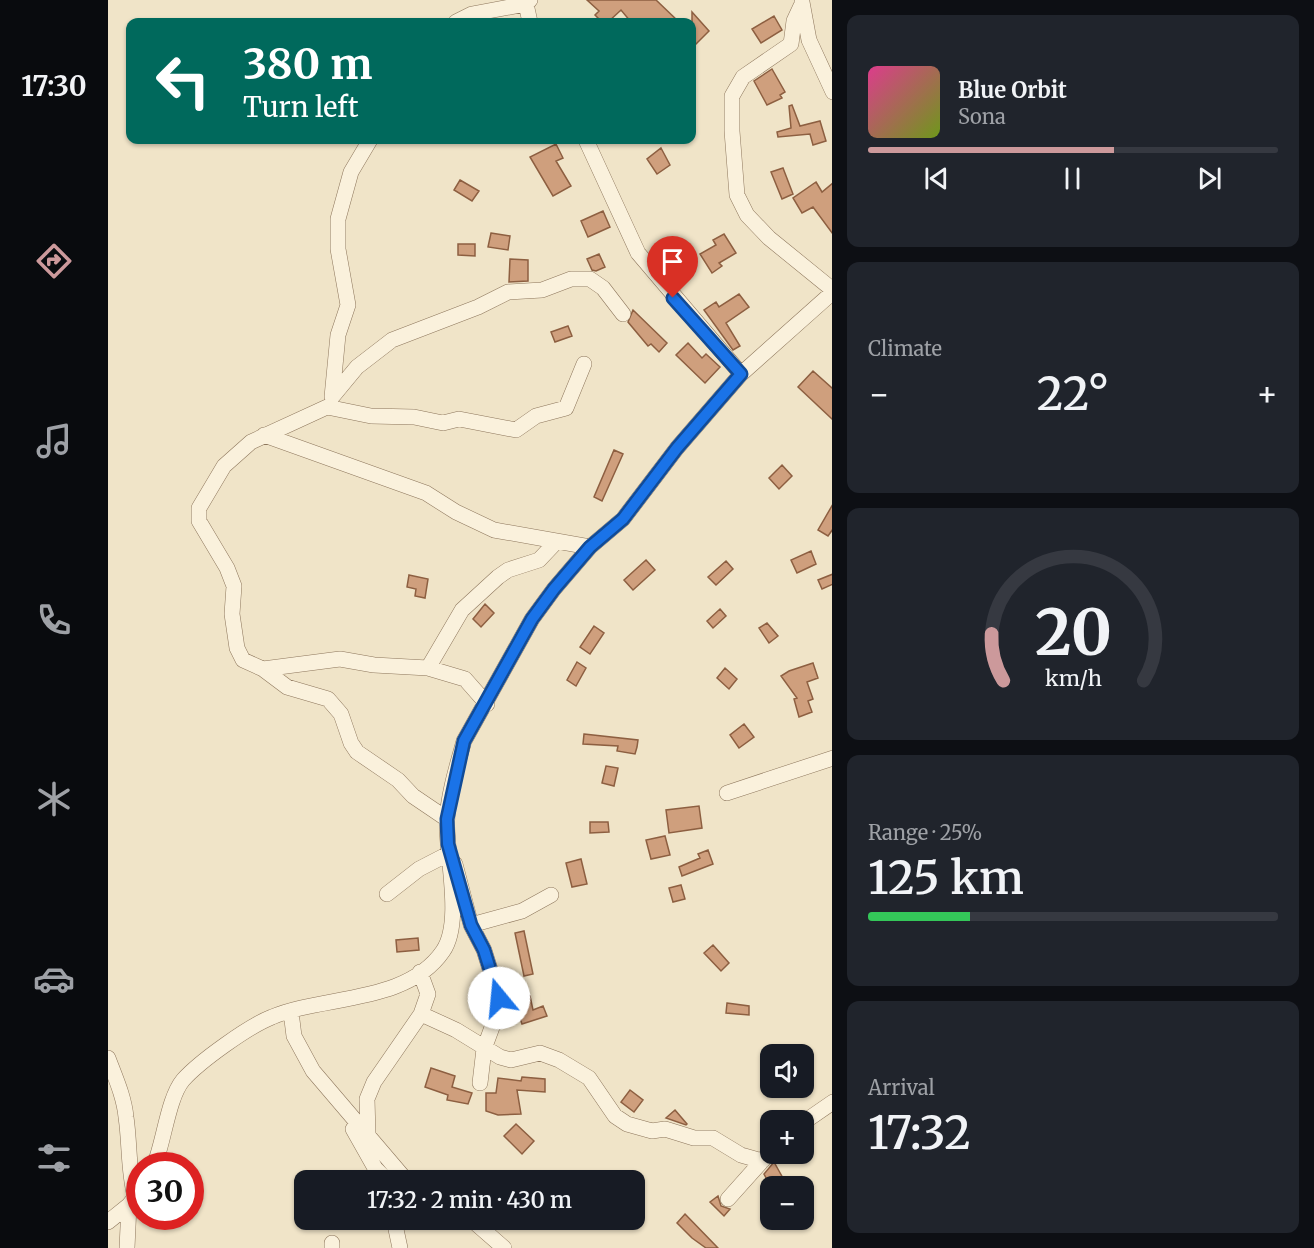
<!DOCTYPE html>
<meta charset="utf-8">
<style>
body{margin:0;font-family:Merriweather,serif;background:#20242c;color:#f1f3f6;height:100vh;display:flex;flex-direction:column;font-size:22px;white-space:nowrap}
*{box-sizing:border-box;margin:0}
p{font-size:20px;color:#9ea1a6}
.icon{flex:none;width:33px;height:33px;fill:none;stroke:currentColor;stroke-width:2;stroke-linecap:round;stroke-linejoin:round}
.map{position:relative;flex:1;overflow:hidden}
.panel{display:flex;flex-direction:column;gap:15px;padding:15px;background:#0d0f14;width:482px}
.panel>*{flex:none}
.hud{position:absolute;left:18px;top:18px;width:570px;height:126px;border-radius:12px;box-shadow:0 2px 4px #0004;background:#00695c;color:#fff;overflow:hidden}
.fabs{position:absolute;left:652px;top:1044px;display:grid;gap:12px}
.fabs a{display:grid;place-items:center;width:54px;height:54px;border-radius:12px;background:#171b24;box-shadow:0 2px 4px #0004;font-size:30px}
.speed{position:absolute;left:18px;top:1152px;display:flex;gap:12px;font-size:30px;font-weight:700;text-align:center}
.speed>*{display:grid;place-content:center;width:78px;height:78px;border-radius:50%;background:#171b24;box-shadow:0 2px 4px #0004;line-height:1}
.speed .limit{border:9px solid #d22;background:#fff;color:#111}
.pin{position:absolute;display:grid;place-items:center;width:51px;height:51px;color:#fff;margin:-62px -26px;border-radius:50% 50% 50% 0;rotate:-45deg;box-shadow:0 0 6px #0007}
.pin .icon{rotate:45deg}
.me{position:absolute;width:66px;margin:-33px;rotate:343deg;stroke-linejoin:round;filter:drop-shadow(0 0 4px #0008)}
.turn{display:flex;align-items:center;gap:21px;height:126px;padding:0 18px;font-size:27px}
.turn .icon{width:78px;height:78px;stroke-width:2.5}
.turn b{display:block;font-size:42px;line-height:51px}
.big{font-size:45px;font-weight:600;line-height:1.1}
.panel .widget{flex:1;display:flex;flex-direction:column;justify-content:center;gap:9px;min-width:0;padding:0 21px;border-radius:12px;background:#20242c}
.panel .dial{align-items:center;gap:0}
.dial svg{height:156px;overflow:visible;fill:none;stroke:#363941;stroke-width:7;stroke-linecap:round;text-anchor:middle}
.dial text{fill:#f1f3f6;stroke:none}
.song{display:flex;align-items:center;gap:18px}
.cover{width:72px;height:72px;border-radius:9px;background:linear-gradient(135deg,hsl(330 70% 55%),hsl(80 70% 35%))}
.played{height:6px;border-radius:3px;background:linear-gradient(90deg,#cc999b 60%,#363941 60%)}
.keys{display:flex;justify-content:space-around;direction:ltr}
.heat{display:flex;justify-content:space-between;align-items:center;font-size:33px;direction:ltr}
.charge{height:9px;border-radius:4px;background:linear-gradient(90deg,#34c759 25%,#363941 0)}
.trip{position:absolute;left:186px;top:1170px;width:351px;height:60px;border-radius:12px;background:#171b24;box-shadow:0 2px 4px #0004;font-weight:600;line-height:60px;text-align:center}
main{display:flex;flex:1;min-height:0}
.menu{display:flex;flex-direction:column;width:108px;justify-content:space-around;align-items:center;background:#090b0e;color:#9ea1a6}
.menu .icon{width:42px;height:42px}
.menu .selected{color:#cc999b}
.menu b{font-size:27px;color:#f1f3f6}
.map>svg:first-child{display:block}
.building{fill:#cf9f7d;stroke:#8d5f41;stroke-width:1.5}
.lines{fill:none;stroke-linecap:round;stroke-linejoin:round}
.minor-casing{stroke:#8d765c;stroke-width:16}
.minor{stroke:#faf1dc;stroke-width:15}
.route-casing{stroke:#114b97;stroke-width:15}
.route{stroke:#1a73e8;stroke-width:10}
</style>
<main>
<nav class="menu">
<b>17:30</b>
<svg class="icon selected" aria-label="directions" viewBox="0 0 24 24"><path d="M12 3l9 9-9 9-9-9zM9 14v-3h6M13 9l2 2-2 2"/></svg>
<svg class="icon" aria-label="music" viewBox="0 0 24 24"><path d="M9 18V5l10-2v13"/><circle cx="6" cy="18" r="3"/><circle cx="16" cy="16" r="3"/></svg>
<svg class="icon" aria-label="phone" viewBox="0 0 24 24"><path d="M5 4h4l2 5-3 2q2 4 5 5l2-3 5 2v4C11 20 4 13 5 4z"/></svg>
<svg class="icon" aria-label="climate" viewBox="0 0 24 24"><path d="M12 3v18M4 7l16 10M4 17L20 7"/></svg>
<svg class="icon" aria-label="car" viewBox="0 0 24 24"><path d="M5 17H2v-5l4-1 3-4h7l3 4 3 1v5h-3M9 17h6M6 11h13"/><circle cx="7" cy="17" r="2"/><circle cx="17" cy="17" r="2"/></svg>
<svg class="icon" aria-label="filters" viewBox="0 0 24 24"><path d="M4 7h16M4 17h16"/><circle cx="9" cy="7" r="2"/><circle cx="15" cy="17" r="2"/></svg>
</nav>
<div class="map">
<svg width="725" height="1248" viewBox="0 0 725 1248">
<rect width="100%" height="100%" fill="#f0e4c8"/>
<path class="building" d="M 479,0 L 548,0 L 571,22 L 523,22 L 513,10 L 500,22 L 494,22 L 487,15 L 491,11 Z
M 584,12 L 601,31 L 584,48 Z
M 666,16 L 674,30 L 653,43 L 644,29 Z
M 664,69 L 677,92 L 672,95 L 674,98 L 659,105 L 646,81 Z
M 684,105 L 692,126 L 712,121 L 718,141 L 705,145 L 702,134 L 670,137 L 669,132 L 683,128 L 681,106 Z
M 448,144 L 455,158 L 448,161 L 463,186 L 445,196 L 422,157 Z
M 553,148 L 562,165 L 549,174 L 539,159 Z
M 675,168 L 685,194 L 674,199 L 663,172 Z
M 352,180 L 371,191 L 364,201 L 346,190 Z
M 708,182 L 714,192 L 725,183 L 725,234 L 705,207 L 694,213 L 685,198 Z
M 495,211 L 502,227 L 480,237 L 473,221 Z
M 383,233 L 402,236 L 400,250 L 380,247 Z
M 616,234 L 628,253 L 611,263 L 614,266 L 604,273 L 592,254 L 608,245 L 605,240 Z
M 350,244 L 367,244 L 367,256 L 350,255 Z
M 491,254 L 497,267 L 488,271 L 484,270 L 479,259 Z
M 402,259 L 420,260 L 420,281 L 401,282 Z
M 631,294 L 641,307 L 618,323 L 632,346 L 625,350 L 596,310 L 608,302 L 611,307 Z
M 525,310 L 559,343 L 551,352 L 543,344 L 540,346 L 520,322 Z
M 460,326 L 464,336 L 447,342 L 443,332 Z
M 580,343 L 594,358 L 598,354 L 612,367 L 597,383 L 568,355 Z
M 705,371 L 725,389 L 725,420 L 690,387 Z
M 506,450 L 515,454 L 494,501 L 486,497 Z
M 674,465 L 684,476 L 671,489 L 661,478 Z
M 725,504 L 725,529 L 720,536 L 710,530 Z
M 703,551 L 708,564 L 689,573 L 683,560 Z
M 538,560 L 547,570 L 525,590 L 516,580 Z
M 618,561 L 625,569 L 608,585 L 600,577 Z
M 725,574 L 725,584 L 714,589 L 710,580 Z
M 301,575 L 320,579 L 317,598 L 307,596 L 308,589 L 299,587 Z
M 377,604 L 386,613 L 373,627 L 365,619 Z
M 612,609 L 618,616 L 605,628 L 599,621 Z
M 659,623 L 670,636 L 661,643 L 651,628 Z
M 486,626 L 496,633 L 482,654 L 472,647 Z
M 469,662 L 478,668 L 468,686 L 459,680 Z
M 705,663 L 710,678 L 699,682 L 705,699 L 700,701 L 704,712 L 691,717 L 686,699 L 689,698 L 673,676 L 681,671 Z
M 617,668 L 629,679 L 621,689 L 609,678 Z
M 636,724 L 646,737 L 631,748 L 622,735 Z
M 476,734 L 530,740 L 529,747 L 527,754 L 509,751 L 510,746 L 475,744 Z
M 498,766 L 510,768 L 506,786 L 494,783 Z
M 591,806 L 594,828 L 561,833 L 558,810 Z
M 482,822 L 500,822 L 501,832 L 482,833 Z
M 557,836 L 562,855 L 543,859 L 538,840 Z
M 600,850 L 605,864 L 574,876 L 571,867 L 592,858 L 590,854 Z
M 473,859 L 479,884 L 464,887 L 458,863 Z
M 573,885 L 577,899 L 565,902 L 561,888 Z
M 416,931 L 425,974 L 416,976 L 407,933 Z
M 310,938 L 311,950 L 289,952 L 288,940 Z
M 605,945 L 621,963 L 613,971 L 596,953 Z
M 422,996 L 425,1010 L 435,1006 L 439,1016 L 414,1024 L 406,1000 Z
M 619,1003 L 641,1006 L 641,1015 L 618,1013 Z
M 323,1068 L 347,1076 L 344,1087 L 364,1093 L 360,1104 L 339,1100 L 340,1095 L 317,1087 Z
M 414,1077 L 437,1079 L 437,1092 L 409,1090 L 413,1114 L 390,1115 L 378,1111 L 378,1093 L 388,1093 L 390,1078 L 413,1081 Z
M 522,1090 L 535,1100 L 526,1112 L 513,1102 Z
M 567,1110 L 579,1124 L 578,1125 L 558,1118 Z
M 408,1124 L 426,1141 L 414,1154 L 396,1136 Z
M 666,1162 L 676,1180 L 663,1187 L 656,1174 Z
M 610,1196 L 613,1206 L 622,1209 L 616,1216 L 602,1202 Z
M 577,1214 L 610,1248 L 598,1248 L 584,1238 L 569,1223 Z"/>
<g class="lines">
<defs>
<path id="minor" d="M 694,2 L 701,40 L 725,92
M 693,6 L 686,21 L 683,44 L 635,77 L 624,96 L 624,131 L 629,195 L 639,215 L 661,238 L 725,290
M 348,22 L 364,14 L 418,4
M 422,22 L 418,4 L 422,0
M 478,140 L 530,253 L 633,374
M 225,396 L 249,367 L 284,340 L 370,307 L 400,292 L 434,290 L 463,279 L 482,279 L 495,288 L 515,314
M 224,397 L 230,335 L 240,305 L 230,249 L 230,219 L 243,172 L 262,140
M 156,435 L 318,493 L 348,512 L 386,530 L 482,547
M 320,668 L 354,610 L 390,577 L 400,570 L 431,560 L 449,541
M 155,669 L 179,687 L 220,699 L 233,714 L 243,743 L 249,752 L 290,780 L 305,796 L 339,819
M 379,704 L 357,679 L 320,668 L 266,665 L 232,659 L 155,669 L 135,660 L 129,648 L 124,614 L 126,586 L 119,568 L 91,521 L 91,508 L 116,466 L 143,442 L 219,407 L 263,416 L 306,417 L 335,423 L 351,419 L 408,430 L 428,416 L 458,408 L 476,364
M 619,793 L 725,758
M 347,864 L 363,925 L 376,950 L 391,998 L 390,1011 L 376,1049 L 372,1083
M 279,894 L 311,869 L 340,854
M 363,925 L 414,911 L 443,895
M 183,1012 L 186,1036 L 205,1071 L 298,1180
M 313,1014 L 348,1030 L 392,1057 L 403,1060 L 432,1053 L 451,1060 L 481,1078 L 507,1116 L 519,1124 L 544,1131 L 557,1129 L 586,1138 L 605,1138 L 633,1155 L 654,1161
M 0,1058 C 7,1077 16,1096 18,1117 C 22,1144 20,1170 27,1197
M 696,1122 L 725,1102
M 245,1129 L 267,1168 L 279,1180
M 260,1135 L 259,1099 L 266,1082 L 313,1014 L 320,994 L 312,972
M 46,1166 C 56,1142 60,1098 75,1080 C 92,1061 141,1026 164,1017 C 215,995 299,1004 335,951 C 355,922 338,856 339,821 C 340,795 349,766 356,741 L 424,619 L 446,589 L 482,547 L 515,519 L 569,448 L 633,374 L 725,292
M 620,1199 L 663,1151
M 286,1220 L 292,1248
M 364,1220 L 396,1248
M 0,1222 L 21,1205 L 32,1191
M 224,1243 L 224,1248
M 19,1248 L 21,1205"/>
</defs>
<use href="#minor" class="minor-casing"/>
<use href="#minor" class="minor"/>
</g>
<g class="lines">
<defs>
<path id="route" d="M 391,998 L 376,950 L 363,925 L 340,844 L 339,819 L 356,741 L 424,619 L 446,589 L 482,547 L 515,519 L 569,448 L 633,374 L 565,298"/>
</defs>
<use href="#route" class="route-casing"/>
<use href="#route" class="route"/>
</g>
</svg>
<div class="fabs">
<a><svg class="icon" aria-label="sound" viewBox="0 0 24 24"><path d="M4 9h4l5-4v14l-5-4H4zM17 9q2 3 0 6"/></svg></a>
<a>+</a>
<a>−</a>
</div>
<div class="speed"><div class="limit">30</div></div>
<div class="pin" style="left:565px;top:298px;background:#d93025"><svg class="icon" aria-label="arrive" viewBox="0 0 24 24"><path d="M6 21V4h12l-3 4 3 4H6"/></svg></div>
<svg class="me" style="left:391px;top:998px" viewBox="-20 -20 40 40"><circle r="19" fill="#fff"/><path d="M0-13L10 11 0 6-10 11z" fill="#1a73e8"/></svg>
<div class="trip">17:32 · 2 min · 430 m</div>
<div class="hud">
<div class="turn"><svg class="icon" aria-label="left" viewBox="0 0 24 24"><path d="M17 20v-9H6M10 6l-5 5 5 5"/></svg><div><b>380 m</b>Turn left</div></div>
</div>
</div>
<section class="panel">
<div class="widget">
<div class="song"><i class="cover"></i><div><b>Blue Orbit</b><p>Sona</p></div></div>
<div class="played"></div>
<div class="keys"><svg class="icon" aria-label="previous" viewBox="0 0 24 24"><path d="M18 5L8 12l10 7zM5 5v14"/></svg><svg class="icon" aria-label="pause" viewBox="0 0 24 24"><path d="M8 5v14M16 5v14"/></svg><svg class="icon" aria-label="next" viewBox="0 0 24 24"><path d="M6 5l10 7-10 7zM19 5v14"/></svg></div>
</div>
<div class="widget"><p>Climate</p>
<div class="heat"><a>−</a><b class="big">22°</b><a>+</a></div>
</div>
<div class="widget dial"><svg viewBox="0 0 100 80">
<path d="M14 69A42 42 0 1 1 86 69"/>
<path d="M14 69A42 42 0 0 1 8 45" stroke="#cc999b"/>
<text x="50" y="56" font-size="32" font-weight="700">20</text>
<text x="50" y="72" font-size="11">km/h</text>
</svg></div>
<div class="widget"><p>Range · 25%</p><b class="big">125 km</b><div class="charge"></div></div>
<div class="widget"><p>Arrival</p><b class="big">17:32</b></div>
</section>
</main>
